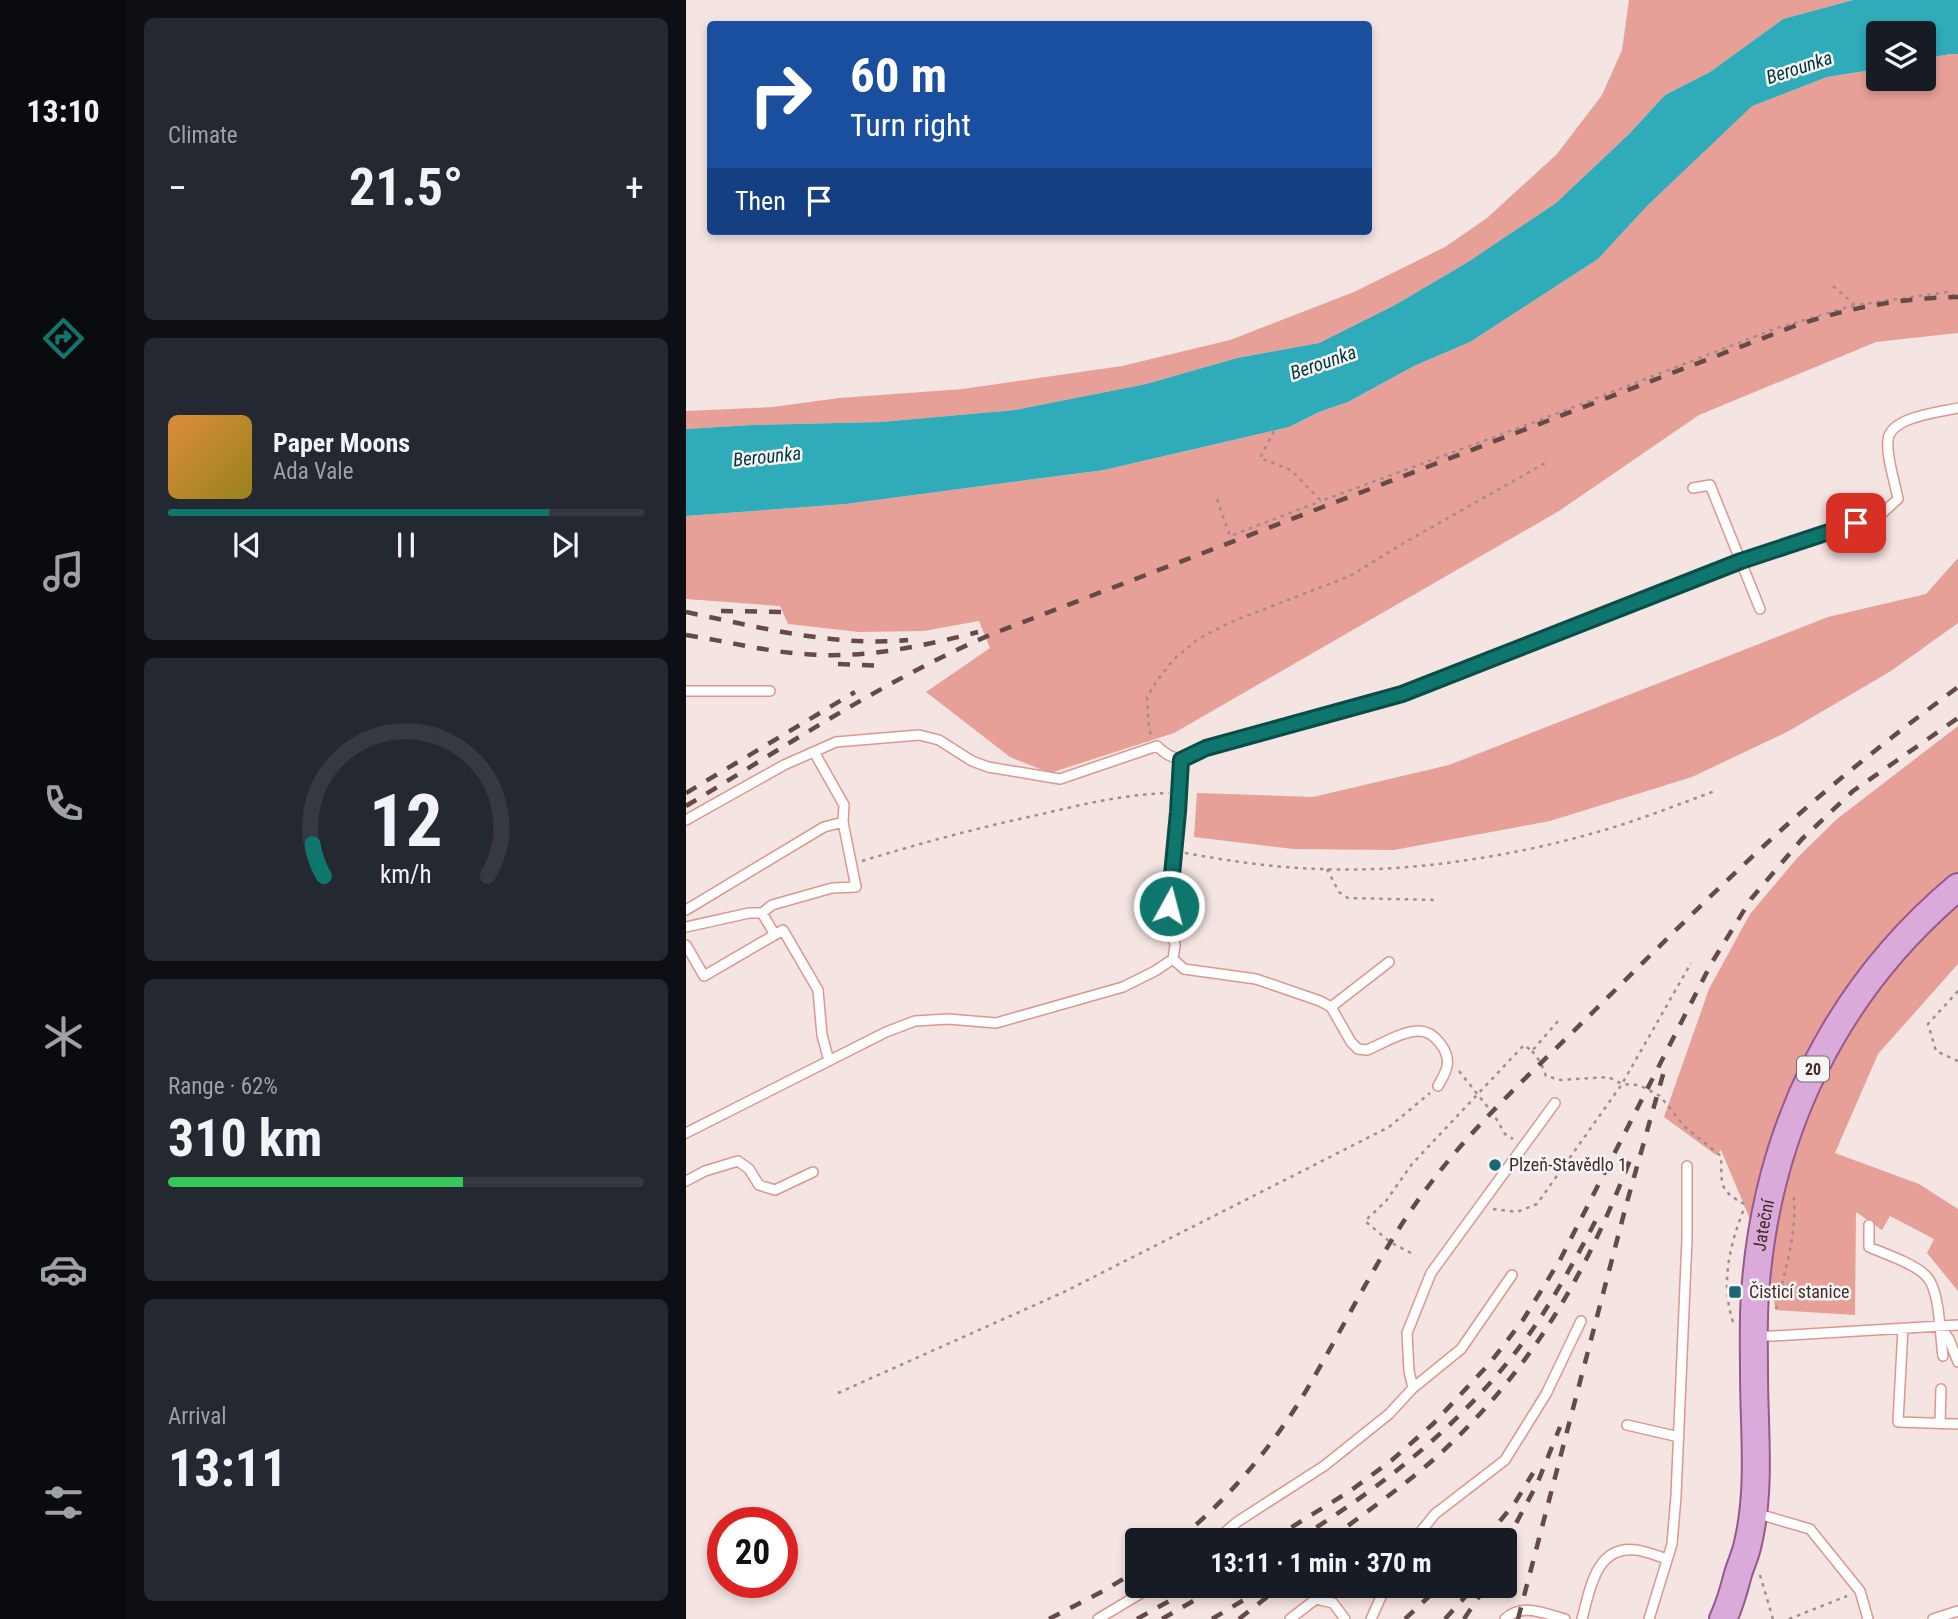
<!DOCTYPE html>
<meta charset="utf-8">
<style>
body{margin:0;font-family:"Roboto Condensed",sans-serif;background:#242831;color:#f1f3f6;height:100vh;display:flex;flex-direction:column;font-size:26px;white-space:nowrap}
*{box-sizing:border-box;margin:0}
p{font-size:23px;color:#9ea1a6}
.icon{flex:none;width:38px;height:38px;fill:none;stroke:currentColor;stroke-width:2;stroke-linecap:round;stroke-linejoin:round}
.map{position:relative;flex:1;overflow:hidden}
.sheet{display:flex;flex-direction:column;gap:18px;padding:18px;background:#0d0f14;width:560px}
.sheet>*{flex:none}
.guide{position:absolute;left:21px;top:21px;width:665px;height:214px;border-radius:7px;box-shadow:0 4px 10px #0003;background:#1a4fa0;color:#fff;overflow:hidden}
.controls{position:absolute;left:1180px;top:21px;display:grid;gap:14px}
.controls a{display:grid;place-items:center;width:70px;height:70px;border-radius:7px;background:#171b24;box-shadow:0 4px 10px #0003;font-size:35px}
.speed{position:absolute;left:21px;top:1507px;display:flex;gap:14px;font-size:35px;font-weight:700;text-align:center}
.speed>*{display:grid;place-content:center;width:91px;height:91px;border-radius:50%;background:#171b24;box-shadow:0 4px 10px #0003;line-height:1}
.speed .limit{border:10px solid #d22;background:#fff;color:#111}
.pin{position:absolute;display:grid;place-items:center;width:60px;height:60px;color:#fff;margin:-30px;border-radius:14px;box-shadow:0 4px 10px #0006}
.me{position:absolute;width:77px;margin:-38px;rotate:7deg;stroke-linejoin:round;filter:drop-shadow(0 0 5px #0008)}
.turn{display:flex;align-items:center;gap:24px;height:147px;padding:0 28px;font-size:32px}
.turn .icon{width:91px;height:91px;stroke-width:2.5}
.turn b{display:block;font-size:49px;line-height:60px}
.then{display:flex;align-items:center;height:66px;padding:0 28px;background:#0003;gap:14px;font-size:26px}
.big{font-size:52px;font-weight:700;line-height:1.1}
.sheet .card{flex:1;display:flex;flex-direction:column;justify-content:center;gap:10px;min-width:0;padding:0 24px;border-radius:10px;background:#242831}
.sheet .dial{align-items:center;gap:0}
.dial svg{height:182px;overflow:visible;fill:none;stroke:#363941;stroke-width:7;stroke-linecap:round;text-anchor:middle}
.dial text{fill:#f1f3f6;stroke:none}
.song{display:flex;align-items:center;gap:21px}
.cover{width:84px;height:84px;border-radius:10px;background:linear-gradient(135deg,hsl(30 70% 55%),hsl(50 70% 35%))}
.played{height:7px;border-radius:4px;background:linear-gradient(90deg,#0f766e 80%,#363941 80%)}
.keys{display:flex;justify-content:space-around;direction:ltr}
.heat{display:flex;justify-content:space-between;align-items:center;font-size:38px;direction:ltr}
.charge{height:10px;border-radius:5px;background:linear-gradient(90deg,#34c759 62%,#363941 0)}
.trip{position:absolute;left:439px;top:1528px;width:392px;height:70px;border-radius:7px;background:#171b24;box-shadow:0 4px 10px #0003;font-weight:700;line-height:70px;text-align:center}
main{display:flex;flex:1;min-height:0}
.tab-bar{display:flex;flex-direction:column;width:126px;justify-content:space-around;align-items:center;background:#090b0e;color:#9ea1a6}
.tab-bar .icon{width:49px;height:49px}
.tab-bar .current{color:#0f766e}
.tab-bar b{font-size:32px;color:#f1f3f6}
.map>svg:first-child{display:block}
.green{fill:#e7a097}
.water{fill:#2fabba}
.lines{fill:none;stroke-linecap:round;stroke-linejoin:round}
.lane-casing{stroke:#df968d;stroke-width:12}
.primary-casing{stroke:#96598b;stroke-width:30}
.path{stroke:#a38d8a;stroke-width:2.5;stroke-dasharray:3.5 5;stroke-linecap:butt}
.lane{stroke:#fff;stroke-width:9}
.primary{stroke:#daabda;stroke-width:26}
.rail{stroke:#654a47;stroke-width:4.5;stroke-dasharray:12 12;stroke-linecap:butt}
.route-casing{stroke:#0a4d48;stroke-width:18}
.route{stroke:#0f766e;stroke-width:12}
.poi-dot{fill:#1c6770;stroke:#f5f5f5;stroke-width:2.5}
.labels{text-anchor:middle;stroke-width:5;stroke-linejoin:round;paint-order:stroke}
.shield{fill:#f5f5f5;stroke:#7b6764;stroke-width:2}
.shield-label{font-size:16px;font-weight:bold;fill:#472a26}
.poi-label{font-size:18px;fill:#472a26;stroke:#f5f5f5;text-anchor:start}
.street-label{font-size:18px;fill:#472a26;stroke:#f5f5f5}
.water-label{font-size:19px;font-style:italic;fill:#00373e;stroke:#f5f5f5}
</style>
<main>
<nav class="tab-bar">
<b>13:10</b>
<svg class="icon current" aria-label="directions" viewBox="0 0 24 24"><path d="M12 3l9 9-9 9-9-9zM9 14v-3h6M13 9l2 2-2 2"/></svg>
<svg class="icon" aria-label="music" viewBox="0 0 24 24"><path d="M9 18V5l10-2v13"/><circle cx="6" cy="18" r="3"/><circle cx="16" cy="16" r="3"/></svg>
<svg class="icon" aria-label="phone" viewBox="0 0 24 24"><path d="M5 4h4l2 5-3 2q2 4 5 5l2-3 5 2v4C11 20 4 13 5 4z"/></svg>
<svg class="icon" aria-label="climate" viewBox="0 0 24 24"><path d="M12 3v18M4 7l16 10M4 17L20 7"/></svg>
<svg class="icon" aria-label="car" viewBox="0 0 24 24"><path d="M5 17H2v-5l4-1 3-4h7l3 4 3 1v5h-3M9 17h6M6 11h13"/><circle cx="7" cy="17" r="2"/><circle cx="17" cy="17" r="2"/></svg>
<svg class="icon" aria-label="filters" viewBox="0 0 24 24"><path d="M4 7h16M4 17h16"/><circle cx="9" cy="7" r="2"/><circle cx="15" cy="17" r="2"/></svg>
</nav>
<section class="sheet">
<div class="card"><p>Climate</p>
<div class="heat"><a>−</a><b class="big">21.5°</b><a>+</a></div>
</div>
<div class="card">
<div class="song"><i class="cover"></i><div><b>Paper Moons</b><p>Ada Vale</p></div></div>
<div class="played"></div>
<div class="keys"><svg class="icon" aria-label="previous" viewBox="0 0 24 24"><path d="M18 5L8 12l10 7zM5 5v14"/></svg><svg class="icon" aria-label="pause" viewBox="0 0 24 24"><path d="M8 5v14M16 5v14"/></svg><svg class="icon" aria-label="next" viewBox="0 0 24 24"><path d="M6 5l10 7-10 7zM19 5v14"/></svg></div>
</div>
<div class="card dial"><svg viewBox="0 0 100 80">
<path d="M14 69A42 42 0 1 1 86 69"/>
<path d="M14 69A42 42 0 0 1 9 55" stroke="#0f766e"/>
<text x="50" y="56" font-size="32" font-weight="700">12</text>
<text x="50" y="72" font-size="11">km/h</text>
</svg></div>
<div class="card"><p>Range · 62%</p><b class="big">310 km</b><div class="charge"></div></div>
<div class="card"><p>Arrival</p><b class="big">13:11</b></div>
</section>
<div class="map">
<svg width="1272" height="1619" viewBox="0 0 1272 1619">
<rect width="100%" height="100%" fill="#f4e4e2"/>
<path class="green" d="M 943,0 L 1167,0 L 1097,19 L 1024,72 L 979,95 L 943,134 L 870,203 L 782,262 L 709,305 L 633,343 L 551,358 L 460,384 L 329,410 L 195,422 L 65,425 L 0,429 L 0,411 L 87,407 L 153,398 L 277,389 L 436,366 L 544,340 L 668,292 L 759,247 L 801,218 L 871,154 L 916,95 L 936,50 Z
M 1264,54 L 1272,54 L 1272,333 L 1190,342 L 1013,415 L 873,511 L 488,733 L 364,773 L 324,757 L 240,692 L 304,648 L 293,621 L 238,631 L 173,632 L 102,624 L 94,606 L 0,599 L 0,516 L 160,504 L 418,470 L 603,427 L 633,412 L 662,402 L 728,366 L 784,342 L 912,259 L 961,206 L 1065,106 L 1141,77 L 1192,69 L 1192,79 L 1237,79 L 1237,59 Z
M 1272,558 L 1272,623 L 1205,671 L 1101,732 L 1006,777 L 864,821 L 708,850 L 607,849 L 508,837 L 511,793 L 627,797 L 763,765 L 1142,617 L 1240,594 Z
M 1272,726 L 1272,964 L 1192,1054 L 1149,1153 L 1233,1184 L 1272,1209 L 1272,1291 L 1241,1253 L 1248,1239 L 1204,1216 L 1196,1230 L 1170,1212 L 1169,1315 L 1090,1310 L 1074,1243 L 1035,1150 L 1030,1155 L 978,1117 L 1023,989 L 1064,914 L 1112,857 L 1151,819 Z"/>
<path class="water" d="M 1167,0 L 1272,0 L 1272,54 L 1264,54 L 1237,59 L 1237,33 L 1192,33 L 1192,69 L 1141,77 L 1066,106 L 961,206 L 912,259 L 784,342 L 728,366 L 662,402 L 633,412 L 603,427 L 418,470 L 160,504 L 0,516 L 0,429 L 65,425 L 195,422 L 329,410 L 460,384 L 551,358 L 633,343 L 709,305 L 782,262 L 870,203 L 943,134 L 979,95 L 1024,72 L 1097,19 Z"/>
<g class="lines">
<defs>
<path id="lane" d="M 1007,488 L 1024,485 L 1074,609
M 0,691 L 84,691
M 0,820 L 98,765 L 150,742 L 233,735 L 253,740 L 286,761 L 302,767 L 374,779 L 471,746 C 490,765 498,758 520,748 L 716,694 L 1055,561 L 1193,516 L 1212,499 C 1209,482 1200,456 1202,440 C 1204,417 1253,412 1272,408
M 0,910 L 138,827 L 157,822 L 158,805 L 128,752
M 76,913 L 89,935
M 0,927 L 63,913 L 76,913 L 86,905 L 146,888 L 170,887 L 157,822
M 0,945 L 18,976 L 97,930 L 132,990 L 136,1035 L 143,1061
M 487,959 L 498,969 L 570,979 L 634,1001 L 645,1007 L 665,1042 L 672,1049 L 681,1050 C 696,1044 716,1031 733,1031 C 748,1031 764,1051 761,1066 C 760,1073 755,1080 752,1086
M 645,1007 L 703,962
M 0,1133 L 200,1032 L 229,1021 L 262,1019 L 310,1023 L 437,987 L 469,971 L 487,959 L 489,946 L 483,906 L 492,812 L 495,760
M 0,1181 L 19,1171 L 52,1161 L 63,1169 L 73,1185 L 89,1190 L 127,1172
M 1183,1225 L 1183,1247 C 1199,1254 1230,1264 1241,1277 C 1254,1291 1254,1336 1257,1356
M 1254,1327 L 1263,1339 L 1272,1362
M 1217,1328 L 1212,1422 L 1272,1424
M 1070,1336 L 1087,1336 L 1272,1325
M 727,1388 L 723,1371 L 721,1333 L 745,1273 L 869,1103
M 1254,1423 L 1255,1389
M 941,1425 L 993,1437
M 1069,1513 L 1124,1529 L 1174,1591 L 1182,1619
M 530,1540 L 551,1522 L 638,1466 L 703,1414 L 727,1388 L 775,1349 L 826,1275
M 728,1540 L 749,1514 L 819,1460 L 860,1394 L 895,1321
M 412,1619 L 467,1586
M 604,1619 L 630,1599 L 647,1603 L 659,1619
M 685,1619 L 700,1586
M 819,1619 C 836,1602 859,1614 879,1619
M 896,1619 C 904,1589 910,1545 950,1550 C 960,1551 971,1556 981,1559
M 963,1619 L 986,1544 L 990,1496 L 1001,1239 L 1001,1166
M 1247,1619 L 1272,1611"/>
<g id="primary">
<path id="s1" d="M 1037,1619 C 1044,1605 1048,1589 1052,1574 C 1055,1564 1060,1554 1062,1543 C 1075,1488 1068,1430 1068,1374 C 1068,1347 1067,1320 1069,1294 C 1080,1133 1148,991 1272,887"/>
</g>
</defs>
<use href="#lane" class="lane-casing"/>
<use href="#primary" class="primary-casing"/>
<path class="path" d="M 1147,286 L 1169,305 L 1262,292 L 1272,298
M 588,431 L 574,458 L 605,470 L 635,501 L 854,420 L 1088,329 L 1169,305
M 531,499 L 544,536 L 635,501
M 465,734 L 463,729 L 461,697 L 470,682 L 487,660 L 512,639 L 545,622 L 664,576 L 723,540 L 861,462
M 499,853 C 544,861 590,868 636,869 C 719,873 823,857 904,834 C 946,823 988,806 1029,791
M 176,861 C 235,843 295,827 356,814 C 398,804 440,794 483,793
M 641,869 L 653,892 L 662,898 L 751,900
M 1272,991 L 1242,1024 L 1250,1051 L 1272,1061
M 846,1051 L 855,1063 L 860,1076 L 875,1080 L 922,1077 L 936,1084 L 953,1085 L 974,1096 L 999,1127 L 1035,1156 C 1036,1186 1032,1190 1060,1205
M 773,1071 L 808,1115 L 819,1134 L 827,1139
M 807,1209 L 831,1212 L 851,1204 L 936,1084 L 1005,963
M 725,1253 L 704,1242 L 679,1221 L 700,1201 L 726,1164 L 838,1045 L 846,1051 L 873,1020
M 1090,1309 C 1098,1272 1113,1230 1107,1192
M 1047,1322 C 1034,1282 1044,1244 1059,1206
M 152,1393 L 378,1292 L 585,1187 L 703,1127 L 744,1093
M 1074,1575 L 1087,1619
M 1103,1619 L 1161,1596"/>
<use href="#lane" class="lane"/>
<use href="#primary" class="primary"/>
<path class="rail" d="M 35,611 L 102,612
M 0,612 C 72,627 148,647 222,640
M 0,635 C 39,641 77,651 117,654 C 177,659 234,647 292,632
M 152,664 L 198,666
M 0,793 L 169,692
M 0,806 C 100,746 199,680 306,634 L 1106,327 C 1160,308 1214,298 1272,297
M 492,1540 C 539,1502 579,1455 612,1404 C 657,1331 692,1252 744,1184 C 792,1120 853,1066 909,1010 C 976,944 1042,877 1112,815 C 1163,770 1217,728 1272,687
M 585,1540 L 664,1491 L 706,1460 L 747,1424 L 804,1363 L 837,1320 L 874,1260 L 1025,964 L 1065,899 L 1116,839 L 1167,791 L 1272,718
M 610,1540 C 705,1482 790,1413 853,1320 C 874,1287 893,1253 911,1218
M 643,1540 C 681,1511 721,1484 756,1452 C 847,1367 899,1276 944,1160
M 799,1540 L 830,1501 L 847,1473
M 819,1544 L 851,1484 L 874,1427
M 363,1619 L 419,1590 L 452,1570
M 451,1619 L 510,1586
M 476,1619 L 533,1586
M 526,1619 L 581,1586
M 553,1619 L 595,1586
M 719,1619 L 754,1586
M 759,1619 L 789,1586
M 778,1619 L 800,1586
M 832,1619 L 941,1202 L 978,1071"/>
</g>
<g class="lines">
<defs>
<path id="route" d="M 483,906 L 492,812 L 495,760 L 520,748 L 716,694 L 1055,561 L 1170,523"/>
</defs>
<use href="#route" class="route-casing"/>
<use href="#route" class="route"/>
</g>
<g class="poi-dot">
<circle cx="809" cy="1165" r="7"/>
<rect x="1042" y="1285" width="14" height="14" rx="3.5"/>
</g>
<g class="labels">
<rect class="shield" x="1111" y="1056.5" width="32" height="25" rx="5"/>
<g class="shield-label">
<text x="1127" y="1075">20</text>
</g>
<g class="poi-label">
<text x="823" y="1171">Plzeň-Stavědlo 1</text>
<text x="1063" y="1298">Čisticí stanice</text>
</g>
<g class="street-label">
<text dy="6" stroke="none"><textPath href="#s1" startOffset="399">Jateční</textPath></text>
</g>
<g class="water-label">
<text transform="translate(1113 67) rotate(-18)" y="7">Berounka</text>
<text transform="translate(637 362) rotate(-19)" y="7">Berounka</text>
<text transform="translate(81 456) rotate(-6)" y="7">Berounka</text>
</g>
</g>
</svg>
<div class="controls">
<a><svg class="icon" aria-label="layers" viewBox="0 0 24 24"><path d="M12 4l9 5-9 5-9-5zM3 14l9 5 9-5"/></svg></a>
</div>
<div class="speed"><div class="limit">20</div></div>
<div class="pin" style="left:1170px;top:523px;background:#d93025"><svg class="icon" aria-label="arrive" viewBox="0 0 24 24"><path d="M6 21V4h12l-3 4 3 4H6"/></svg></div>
<svg class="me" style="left:483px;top:906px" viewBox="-20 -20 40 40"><circle r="17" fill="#0f766e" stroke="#fff" stroke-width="3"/><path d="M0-11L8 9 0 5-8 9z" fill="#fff"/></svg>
<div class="trip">13:11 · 1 min · 370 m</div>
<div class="guide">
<div class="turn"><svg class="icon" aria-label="right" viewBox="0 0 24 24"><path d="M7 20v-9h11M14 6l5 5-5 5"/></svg><div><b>60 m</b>Turn right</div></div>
<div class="then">Then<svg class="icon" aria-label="arrive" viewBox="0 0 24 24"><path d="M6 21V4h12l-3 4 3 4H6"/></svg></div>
</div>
</div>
</main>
